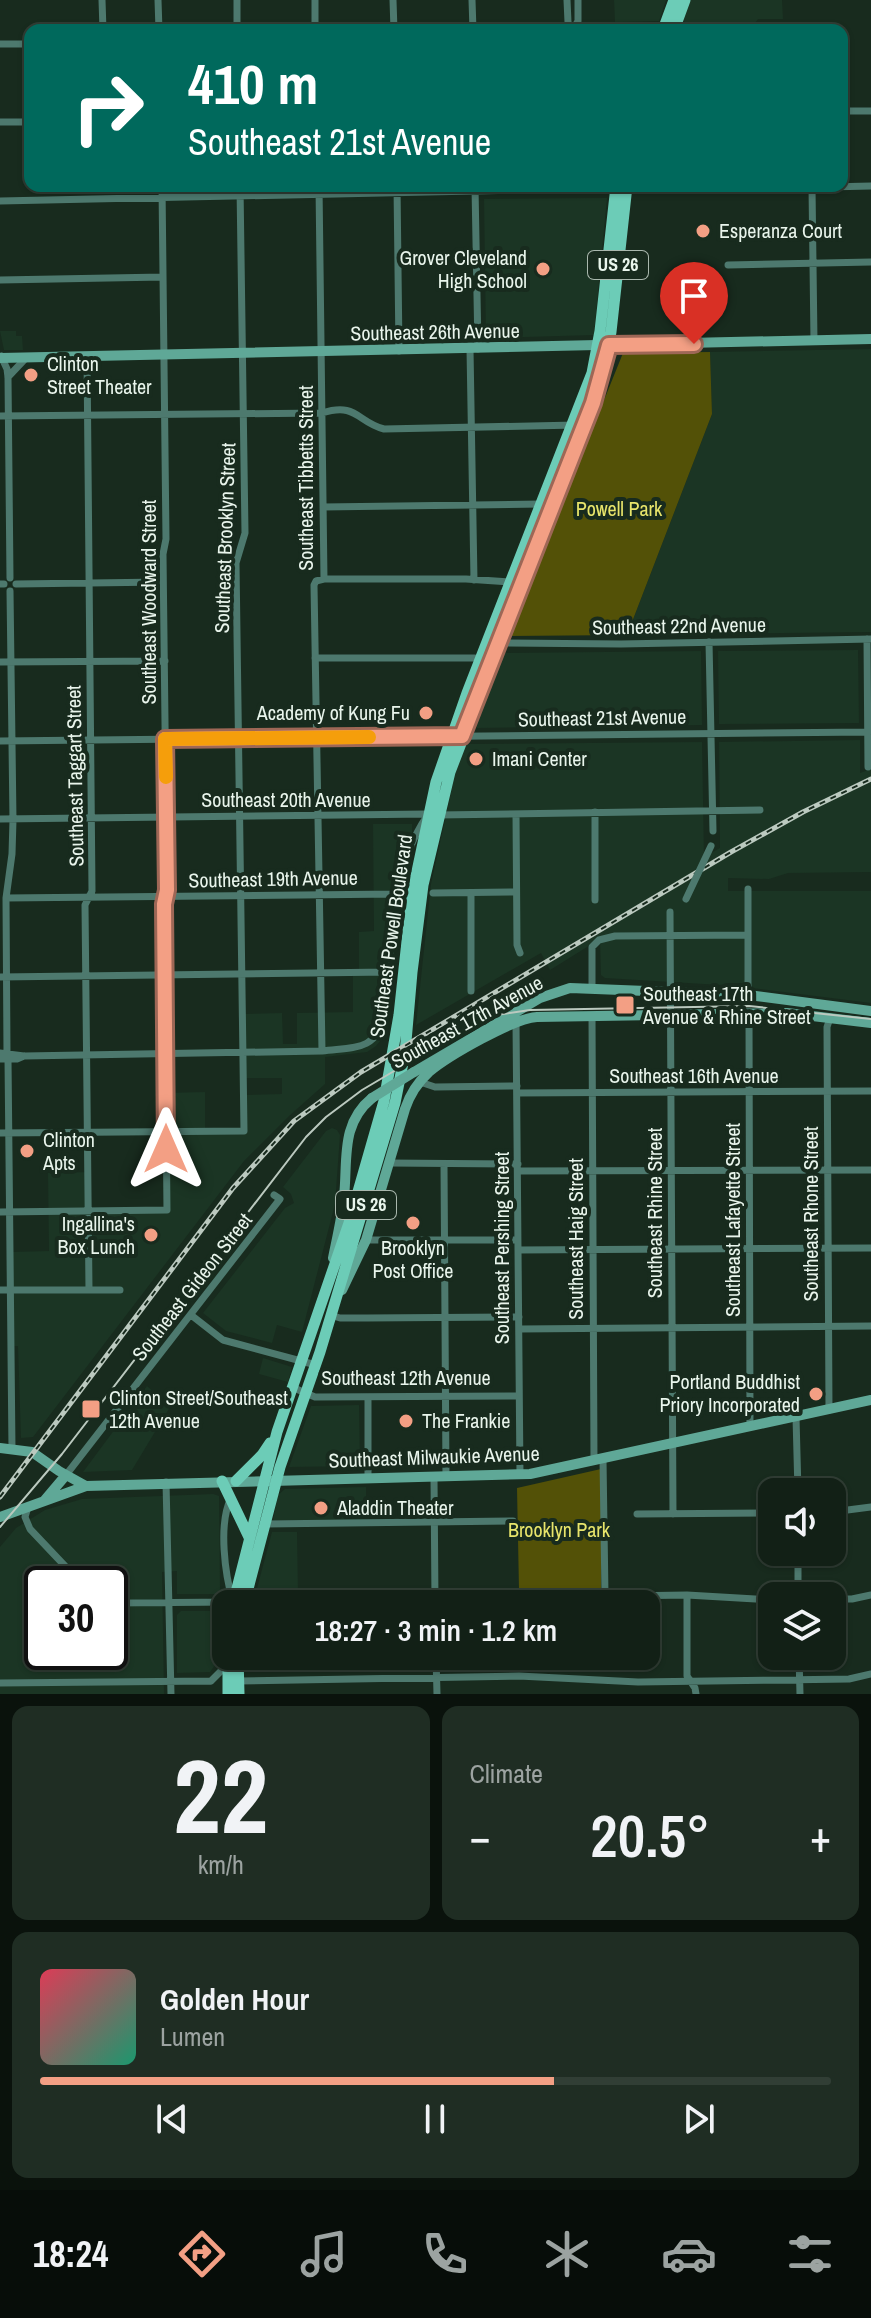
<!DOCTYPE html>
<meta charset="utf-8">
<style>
body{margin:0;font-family:"Archivo Narrow",sans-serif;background:#1f2d23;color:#f1f3f6;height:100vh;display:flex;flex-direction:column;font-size:30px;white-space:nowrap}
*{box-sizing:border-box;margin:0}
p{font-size:26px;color:#9ca3a1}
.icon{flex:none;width:44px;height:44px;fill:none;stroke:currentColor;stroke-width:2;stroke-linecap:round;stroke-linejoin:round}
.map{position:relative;height:1694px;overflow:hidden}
.side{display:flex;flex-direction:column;gap:12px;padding:12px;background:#0a120c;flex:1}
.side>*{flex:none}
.hud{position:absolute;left:24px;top:24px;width:824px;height:168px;border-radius:16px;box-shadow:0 2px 6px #0004,0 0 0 2px #313e35;background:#00695c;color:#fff;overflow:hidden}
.tools{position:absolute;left:758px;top:1478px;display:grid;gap:16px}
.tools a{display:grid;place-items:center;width:88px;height:88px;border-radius:16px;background:#122016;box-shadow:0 2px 6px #0004,0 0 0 2px #313e35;font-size:40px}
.speed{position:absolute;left:24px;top:1566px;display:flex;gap:16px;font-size:40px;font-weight:700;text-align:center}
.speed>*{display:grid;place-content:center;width:104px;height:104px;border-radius:50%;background:#122016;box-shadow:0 2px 6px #0004,0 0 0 2px #313e35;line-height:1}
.speed .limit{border:4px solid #111;border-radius:12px;background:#fff;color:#111}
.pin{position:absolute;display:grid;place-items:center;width:68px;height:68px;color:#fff;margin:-82px -34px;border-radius:50% 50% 50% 0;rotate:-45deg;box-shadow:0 0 8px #0007}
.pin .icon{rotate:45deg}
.me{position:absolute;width:88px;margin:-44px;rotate:0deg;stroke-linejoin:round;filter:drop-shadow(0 0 6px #0008)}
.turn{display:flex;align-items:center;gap:28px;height:168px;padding:0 32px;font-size:36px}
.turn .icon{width:104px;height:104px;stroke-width:2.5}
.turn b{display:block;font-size:56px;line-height:68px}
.big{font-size:60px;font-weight:600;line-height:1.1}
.side .card{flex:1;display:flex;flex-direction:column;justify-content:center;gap:12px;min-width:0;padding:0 28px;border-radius:16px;background:#1f2d23}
.side .dial{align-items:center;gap:0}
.dial b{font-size:104px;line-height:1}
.song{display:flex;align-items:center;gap:24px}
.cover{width:96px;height:96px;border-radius:12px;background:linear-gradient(135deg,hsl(350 70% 55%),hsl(160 70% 35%))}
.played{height:8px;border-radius:4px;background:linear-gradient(90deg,#f39f84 65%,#313e35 65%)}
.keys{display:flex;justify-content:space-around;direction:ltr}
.heat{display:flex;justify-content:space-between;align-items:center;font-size:44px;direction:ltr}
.side .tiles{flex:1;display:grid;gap:12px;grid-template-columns:1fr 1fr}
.card:last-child{grid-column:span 2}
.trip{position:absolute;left:212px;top:1590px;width:448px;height:80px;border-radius:16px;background:#122016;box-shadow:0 2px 6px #0004,0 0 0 2px #313e35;font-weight:600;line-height:80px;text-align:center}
.menu{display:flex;height:128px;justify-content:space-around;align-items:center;background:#070d09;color:#9ca3a1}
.menu .icon{width:56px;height:56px}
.menu .active{color:#f39f84}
.menu b{font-size:36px;color:#f1f3f6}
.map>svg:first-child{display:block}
.built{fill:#1b3524;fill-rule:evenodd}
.green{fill:#535107}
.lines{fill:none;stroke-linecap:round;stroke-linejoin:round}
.street{stroke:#4d796e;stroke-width:7}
.secondary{stroke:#5fa897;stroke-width:10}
.primary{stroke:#6cccb7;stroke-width:11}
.tram{stroke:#bbc9bf;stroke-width:2}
.rail-casing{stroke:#bbc9bf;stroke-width:5}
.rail{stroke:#182b1e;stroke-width:2;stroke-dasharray:6;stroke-linecap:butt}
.street-bridge{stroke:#4d796e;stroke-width:7}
.secondary-bridge{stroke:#5fa897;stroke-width:10}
.route-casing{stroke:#9e6756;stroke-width:20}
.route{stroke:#f39f84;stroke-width:14}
.slow{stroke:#f59e0b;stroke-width:14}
.poi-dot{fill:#f39f84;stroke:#182b1e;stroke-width:3}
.labels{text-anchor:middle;stroke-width:8;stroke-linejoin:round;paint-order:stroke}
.shield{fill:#182b1e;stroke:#aab8ae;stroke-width:2}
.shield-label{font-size:18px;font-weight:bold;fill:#e9f5ec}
.poi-label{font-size:20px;fill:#e9f5ec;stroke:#182b1e;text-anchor:start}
.street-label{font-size:20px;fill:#e9f5ec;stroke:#182b1e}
.park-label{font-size:20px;fill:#e8e56b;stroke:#182b1e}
</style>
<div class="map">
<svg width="871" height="1694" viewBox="0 0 871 1694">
<rect width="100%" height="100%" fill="#182b1e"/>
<path class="built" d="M 614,0 L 666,0 L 659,21 L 615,22 Z
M 689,0 L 782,0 L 783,19 L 758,19 L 755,23 L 687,25 L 682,18 Z
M 607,198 L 594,335 L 486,338 L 484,199 Z
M 0,331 L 16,331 L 16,336 L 22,336 L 23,350 L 4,350 Z
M 871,349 L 871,632 L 627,635 L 712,414 L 710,352 Z
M 858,650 L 859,723 L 719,724 L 718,651 Z
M 701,651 L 702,725 L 477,728 L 474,724 L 500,653 Z
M 860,740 L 860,773 L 871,769 L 871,872 L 788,873 L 769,879 L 728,878 L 728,891 L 871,891 L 871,1003 L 737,986 L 605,978 L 601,975 L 600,939 L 550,970 L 541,953 L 416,1025 L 431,884 L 455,774 L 466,744 L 702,742 L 704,857 L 720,848 L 719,742 Z
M 373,824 L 412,824 L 412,850 L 398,919 L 386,1029 L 388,1031 L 376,1046 L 367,1052 L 325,1057 L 325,1084 L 289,1116 L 244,1161 L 33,1437 L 21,1438 L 18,1346 L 13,1346 L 12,1252 L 49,1251 L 48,1173 L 90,1172 L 91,1208 L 164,1208 L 164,1093 L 205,1092 L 205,1128 L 242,1128 L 242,1095 L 282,1094 L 282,1078 L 242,1078 L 242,1014 L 282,1013 L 283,1044 L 297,1044 L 297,1013 L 353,1012 L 353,971 L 359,971 L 359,932 L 374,931 Z
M 332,1128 L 337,1130 L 340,1135 L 335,1204 L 302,1332 L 277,1325 L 272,1343 L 226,1331 L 203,1313 L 285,1208 L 294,1203 L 291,1194 L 283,1187 L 326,1131 Z
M 263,1358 L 292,1367 L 288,1382 L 259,1374 Z
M 147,1386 L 170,1407 L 132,1470 L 83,1472 Z
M 359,1405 L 360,1466 L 289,1467 L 311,1406 Z
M 366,1487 L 366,1520 L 273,1520 L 278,1495 L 285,1489 Z
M 213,1494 L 219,1496 L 220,1590 L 215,1594 L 177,1594 L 177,1571 L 162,1572 L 164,1694 L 0,1694 L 0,1547 L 16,1528 L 45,1510 L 82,1499 ZM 42,1584 L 110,1584 L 110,1652 L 42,1652 Z
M 272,1532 L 297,1532 L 298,1593 L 256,1592 Z
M 181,1611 L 216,1611 L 219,1613 L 218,1661 L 210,1672 L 177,1673 L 177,1615 Z"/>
<path class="green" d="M 710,352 L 712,414 L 627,635 L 509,636 L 623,353 Z
M 601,1469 L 601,1589 L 519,1590 L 517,1488 Z"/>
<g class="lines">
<path class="street" d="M 102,0 L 103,30
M 158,0 L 159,30
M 237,0 L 237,30
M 315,0 L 315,30
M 393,0 L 394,30
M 472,0 L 473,30
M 567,0 L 568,22 L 571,30
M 573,30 L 578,21 L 578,0
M 636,30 L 746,27
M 0,44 L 30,44
M 842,111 L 871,111
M 0,122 L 30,122
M 319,186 L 324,579
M 397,186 L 399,351
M 702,186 L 744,189 L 871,186
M 475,187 L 478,349
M 812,187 L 814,341
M 626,188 L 689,186
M 0,201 L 616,188
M 728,265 L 871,262
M 0,280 L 163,277
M 470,349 L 474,580
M 1,356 L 7,369 L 8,377 L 10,578
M 87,356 L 92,891 L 85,905 L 89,1290
M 8,377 L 25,359
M 0,416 L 322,413 C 357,402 357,422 384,429 L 576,425
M 323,507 L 541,504
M 0,584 L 4,584
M 16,584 L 163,582
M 867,639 L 868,767
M 709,642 L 713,831
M 498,643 L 621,644 L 871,639
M 315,658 L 475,658 L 490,663
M 0,662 L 165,661
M 0,741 L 868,732
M 595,812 L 595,900
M 516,814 L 517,945 L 520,953
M 438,815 L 760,810
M 0,819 L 428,814
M 433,893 L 516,892
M 471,893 L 471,991
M 6,898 L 396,894
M 670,912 L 673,1514
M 0,977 L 388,972
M 592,988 L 592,947 L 599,940 L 615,936 L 748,935
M 748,995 L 748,889
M 749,1013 L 750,1427
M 592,1016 L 594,1461
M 516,1022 L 520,1475
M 322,1051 L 314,585 L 316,581 L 324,579 L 466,579 L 511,582
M 0,1053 L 24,1056 L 322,1051 C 352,1047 376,1052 385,1016 C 393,948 387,875 427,816
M 7,1053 L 6,898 L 12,854 L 13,820 L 10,591
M 0,1059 L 17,1059 L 24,1056
M 8,1059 L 12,1449
M 420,1082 L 435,1087 L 517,1086
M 517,1093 L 871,1091
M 0,1133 L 244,1131 L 236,563 L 245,533 L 240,186
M 389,1163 L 518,1164
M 444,1164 L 446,1477
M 518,1171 L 871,1170
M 0,1212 L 167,1210 L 164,904 L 167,890 L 163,554 L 166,539 L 162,186
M 366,1240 L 518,1240
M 518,1250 L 871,1248
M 0,1290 L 120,1290
M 191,1315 L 223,1340 L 316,1365
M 330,1315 L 340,1318 L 367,1318 L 519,1317
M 519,1329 L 871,1326
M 294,1388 L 315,1397 L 519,1396
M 368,1397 L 368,1479
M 829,1410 L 827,1027 L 830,1018
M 796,1417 L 798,1492
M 603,1459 L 605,1596
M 66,1475 L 280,1199 L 274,1195
M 434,1477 L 435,1602
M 166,1482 L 171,1694
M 28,1507 L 25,1517 L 30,1529 L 82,1584
M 832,1512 L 871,1507
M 637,1514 L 772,1513
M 265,1524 L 513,1521
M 798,1552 L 798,1596
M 687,1595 L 687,1676 L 695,1688 L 696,1694
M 832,1599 L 852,1599 L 871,1595
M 245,1602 L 687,1595 L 772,1600
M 110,1603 L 233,1602 C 225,1575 218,1524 231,1498
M 436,1656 L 437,1694
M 799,1656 L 800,1694
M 211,1681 L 228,1664
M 238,1681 L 519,1676 L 638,1682 L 849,1679 L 871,1674
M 0,1683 L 211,1681"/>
<path class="secondary" d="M 0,358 L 871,339
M 414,1072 L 540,998 L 570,988 L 748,995 L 871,1011
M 333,1258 C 337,1238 342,1217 344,1197 C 348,1160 340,1124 372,1098
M 342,1290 L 366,1240 L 405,1109 C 410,1094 418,1082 429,1072 C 448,1056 514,1018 537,1017 L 787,1013 L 871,1023
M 0,1448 L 32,1452 L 59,1471 L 86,1486
M 44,1501 L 66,1475
M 0,1517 L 86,1486 L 530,1474 L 871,1400"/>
<path class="primary" d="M 663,30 L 674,0
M 674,30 L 685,0
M 222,1481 L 249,1537
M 236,1481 L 262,1455 L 270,1443
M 233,1604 L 277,1432 L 349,1223 L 384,1101 L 399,1015 L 412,895 L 436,782 L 467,693 L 592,373 L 600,331 L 616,186
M 244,1604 L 280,1467 L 320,1352 L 395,1103 L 405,1053 L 412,972 L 423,885 L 450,772 L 602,377 L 611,332 L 627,186
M 228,1656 L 228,1694
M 238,1656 L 239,1694"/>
<path class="tram" d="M 0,1527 L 62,1454 L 306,1137 L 326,1117 L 362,1090 L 467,1028 L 496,1015 L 530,1010 L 749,1006 L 871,1019"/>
<defs>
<path id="rail" d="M 0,1497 L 233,1188 L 294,1121 L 361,1072 L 731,852 L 803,812 L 871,779"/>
</defs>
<use href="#rail" class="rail-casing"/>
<use href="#rail" class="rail"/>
<path class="street-bridge" d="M 686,899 L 711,846"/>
<path class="secondary-bridge" d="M 372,1098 L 414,1072"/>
</g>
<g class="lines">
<defs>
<path id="route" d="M 166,1149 L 164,904 L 167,890 L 165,739 L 462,736 L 593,403 L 609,345 L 694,344"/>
</defs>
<use href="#route" class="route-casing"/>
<use href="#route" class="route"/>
<path class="slow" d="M 166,777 L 165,739 L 369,737"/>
</g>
<g class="poi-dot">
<circle cx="703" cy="231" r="8"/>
<circle cx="543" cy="269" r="8"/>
<circle cx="31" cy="375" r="8"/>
<circle cx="426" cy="713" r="8"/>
<circle cx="476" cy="759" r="8"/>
<rect x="615" y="995" width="20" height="20" rx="4"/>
<circle cx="27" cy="1151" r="8"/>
<circle cx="413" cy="1223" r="8"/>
<circle cx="151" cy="1235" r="8"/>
<circle cx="816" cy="1394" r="8"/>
<rect x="81" y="1399" width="20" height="20" rx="4"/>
<circle cx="406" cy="1421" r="8"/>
<circle cx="321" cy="1508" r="8"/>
</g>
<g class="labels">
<g class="shield">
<rect x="588" y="251" width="60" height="28" rx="6"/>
<rect x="336" y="1191" width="60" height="28" rx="6"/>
</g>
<g class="shield-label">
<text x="618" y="271">US 26</text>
<text x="366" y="1211">US 26</text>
</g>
<g class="poi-label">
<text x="719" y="238">Esperanza Court</text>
<text x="527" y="265" text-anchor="end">Grover Cleveland<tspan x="527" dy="23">High School</tspan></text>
<text x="47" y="371">Clinton<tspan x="47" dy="23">Street Theater</tspan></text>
<text x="410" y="720" text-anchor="end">Academy of Kung Fu</text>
<text x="492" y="766">Imani Center</text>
<text x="643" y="1001">Southeast 17th<tspan x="643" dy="23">Avenue &amp; Rhine Street</tspan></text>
<text x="43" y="1147">Clinton<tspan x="43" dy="23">Apts</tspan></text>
<text x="135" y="1231" text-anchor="end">Ingallina's<tspan x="135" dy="23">Box Lunch</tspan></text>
<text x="413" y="1255" text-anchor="middle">Brooklyn<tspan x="413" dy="23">Post Office</tspan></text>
<text x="800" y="1389" text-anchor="end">Portland Buddhist<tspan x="800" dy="23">Priory Incorporated</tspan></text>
<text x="109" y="1405">Clinton Street/Southeast<tspan x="109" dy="23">12th Avenue</tspan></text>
<text x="422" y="1428">The Frankie</text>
<text x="337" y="1515">Aladdin Theater</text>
</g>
<g class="street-label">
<text transform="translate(435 332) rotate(-1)" y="7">Southeast 26th Avenue</text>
<text transform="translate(306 478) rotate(-90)" y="7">Southeast Tibbetts Street</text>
<text transform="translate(225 538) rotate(-88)" y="7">Southeast Brooklyn Street</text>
<text transform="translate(149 602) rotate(-90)" y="7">Southeast Woodward Street</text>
<text transform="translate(679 626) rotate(-1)" y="7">Southeast 22nd Avenue</text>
<text transform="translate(602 718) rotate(-1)" y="7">Southeast 21st Avenue</text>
<text transform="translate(75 776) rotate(-91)" y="7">Southeast Taggart Street</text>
<text x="286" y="807">Southeast 20th Avenue</text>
<text transform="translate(273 879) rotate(-1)" y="7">Southeast 19th Avenue</text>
<text transform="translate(391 936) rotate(-82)" y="7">Southeast Powell Boulevard</text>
<text transform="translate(467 1022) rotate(-29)" y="7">Southeast 17th Avenue</text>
<text x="694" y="1083">Southeast 16th Avenue</text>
<text transform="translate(655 1213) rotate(-90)" y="7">Southeast Rhine Street</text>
<text transform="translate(811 1214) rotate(-90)" y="7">Southeast Rhone Street</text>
<text transform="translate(733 1220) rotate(-90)" y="7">Southeast Lafayette Street</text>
<text transform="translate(576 1239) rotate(-90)" y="7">Southeast Haig Street</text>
<text transform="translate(502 1248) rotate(-90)" y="7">Southeast Pershing Street</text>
<text transform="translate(192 1287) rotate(-52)" y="7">Southeast Gideon Street</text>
<text x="406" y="1385">Southeast 12th Avenue</text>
<text transform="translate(434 1457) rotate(-2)" y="7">Southeast Milwaukie Avenue</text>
</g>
<g class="park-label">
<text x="619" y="516">Powell Park</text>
<text x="559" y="1537">Brooklyn Park</text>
</g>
</g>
</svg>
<div class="tools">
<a><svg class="icon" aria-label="sound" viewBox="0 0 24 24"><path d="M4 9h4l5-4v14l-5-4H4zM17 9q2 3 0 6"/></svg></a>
<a><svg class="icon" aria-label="layers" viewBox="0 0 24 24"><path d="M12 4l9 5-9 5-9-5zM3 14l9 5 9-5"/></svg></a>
</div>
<div class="speed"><div class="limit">30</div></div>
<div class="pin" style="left:694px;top:344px;background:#d93025"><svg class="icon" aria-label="arrive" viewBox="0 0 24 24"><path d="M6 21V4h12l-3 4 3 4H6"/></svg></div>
<svg class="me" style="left:166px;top:1149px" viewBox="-20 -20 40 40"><path d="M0-17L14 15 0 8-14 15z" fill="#f39f84" stroke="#fff" stroke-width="4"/></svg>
<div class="trip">18:27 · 3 min · 1.2 km</div>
<div class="hud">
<div class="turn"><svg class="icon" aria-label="right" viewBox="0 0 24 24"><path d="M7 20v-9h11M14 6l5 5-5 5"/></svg><div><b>410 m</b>Southeast 21st Avenue</div></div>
</div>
</div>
<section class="side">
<div class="tiles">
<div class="card dial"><b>22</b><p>km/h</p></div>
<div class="card"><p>Climate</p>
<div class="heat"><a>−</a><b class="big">20.5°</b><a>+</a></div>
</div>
<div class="card">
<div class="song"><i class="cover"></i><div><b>Golden Hour</b><p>Lumen</p></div></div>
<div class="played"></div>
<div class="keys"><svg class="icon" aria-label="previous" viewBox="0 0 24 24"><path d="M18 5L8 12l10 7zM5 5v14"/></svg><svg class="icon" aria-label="pause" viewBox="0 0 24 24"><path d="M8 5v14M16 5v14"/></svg><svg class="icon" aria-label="next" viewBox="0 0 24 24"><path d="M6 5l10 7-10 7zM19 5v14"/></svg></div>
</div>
</div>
</section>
<nav class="menu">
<b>18:24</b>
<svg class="icon active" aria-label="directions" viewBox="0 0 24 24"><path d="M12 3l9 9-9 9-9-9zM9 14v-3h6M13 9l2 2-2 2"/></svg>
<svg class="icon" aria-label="music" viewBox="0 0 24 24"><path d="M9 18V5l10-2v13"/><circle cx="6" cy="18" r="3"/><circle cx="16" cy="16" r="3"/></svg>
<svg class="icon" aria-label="phone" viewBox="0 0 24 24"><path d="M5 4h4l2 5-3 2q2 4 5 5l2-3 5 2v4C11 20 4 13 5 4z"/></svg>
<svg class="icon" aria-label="climate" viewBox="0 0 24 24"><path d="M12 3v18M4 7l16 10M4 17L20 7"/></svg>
<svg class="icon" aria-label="car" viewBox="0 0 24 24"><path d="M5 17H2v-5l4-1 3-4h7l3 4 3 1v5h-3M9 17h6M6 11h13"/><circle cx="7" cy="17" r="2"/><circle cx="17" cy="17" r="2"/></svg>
<svg class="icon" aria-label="filters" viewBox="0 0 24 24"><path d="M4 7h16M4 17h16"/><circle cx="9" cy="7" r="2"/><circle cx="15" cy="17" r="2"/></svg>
</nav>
